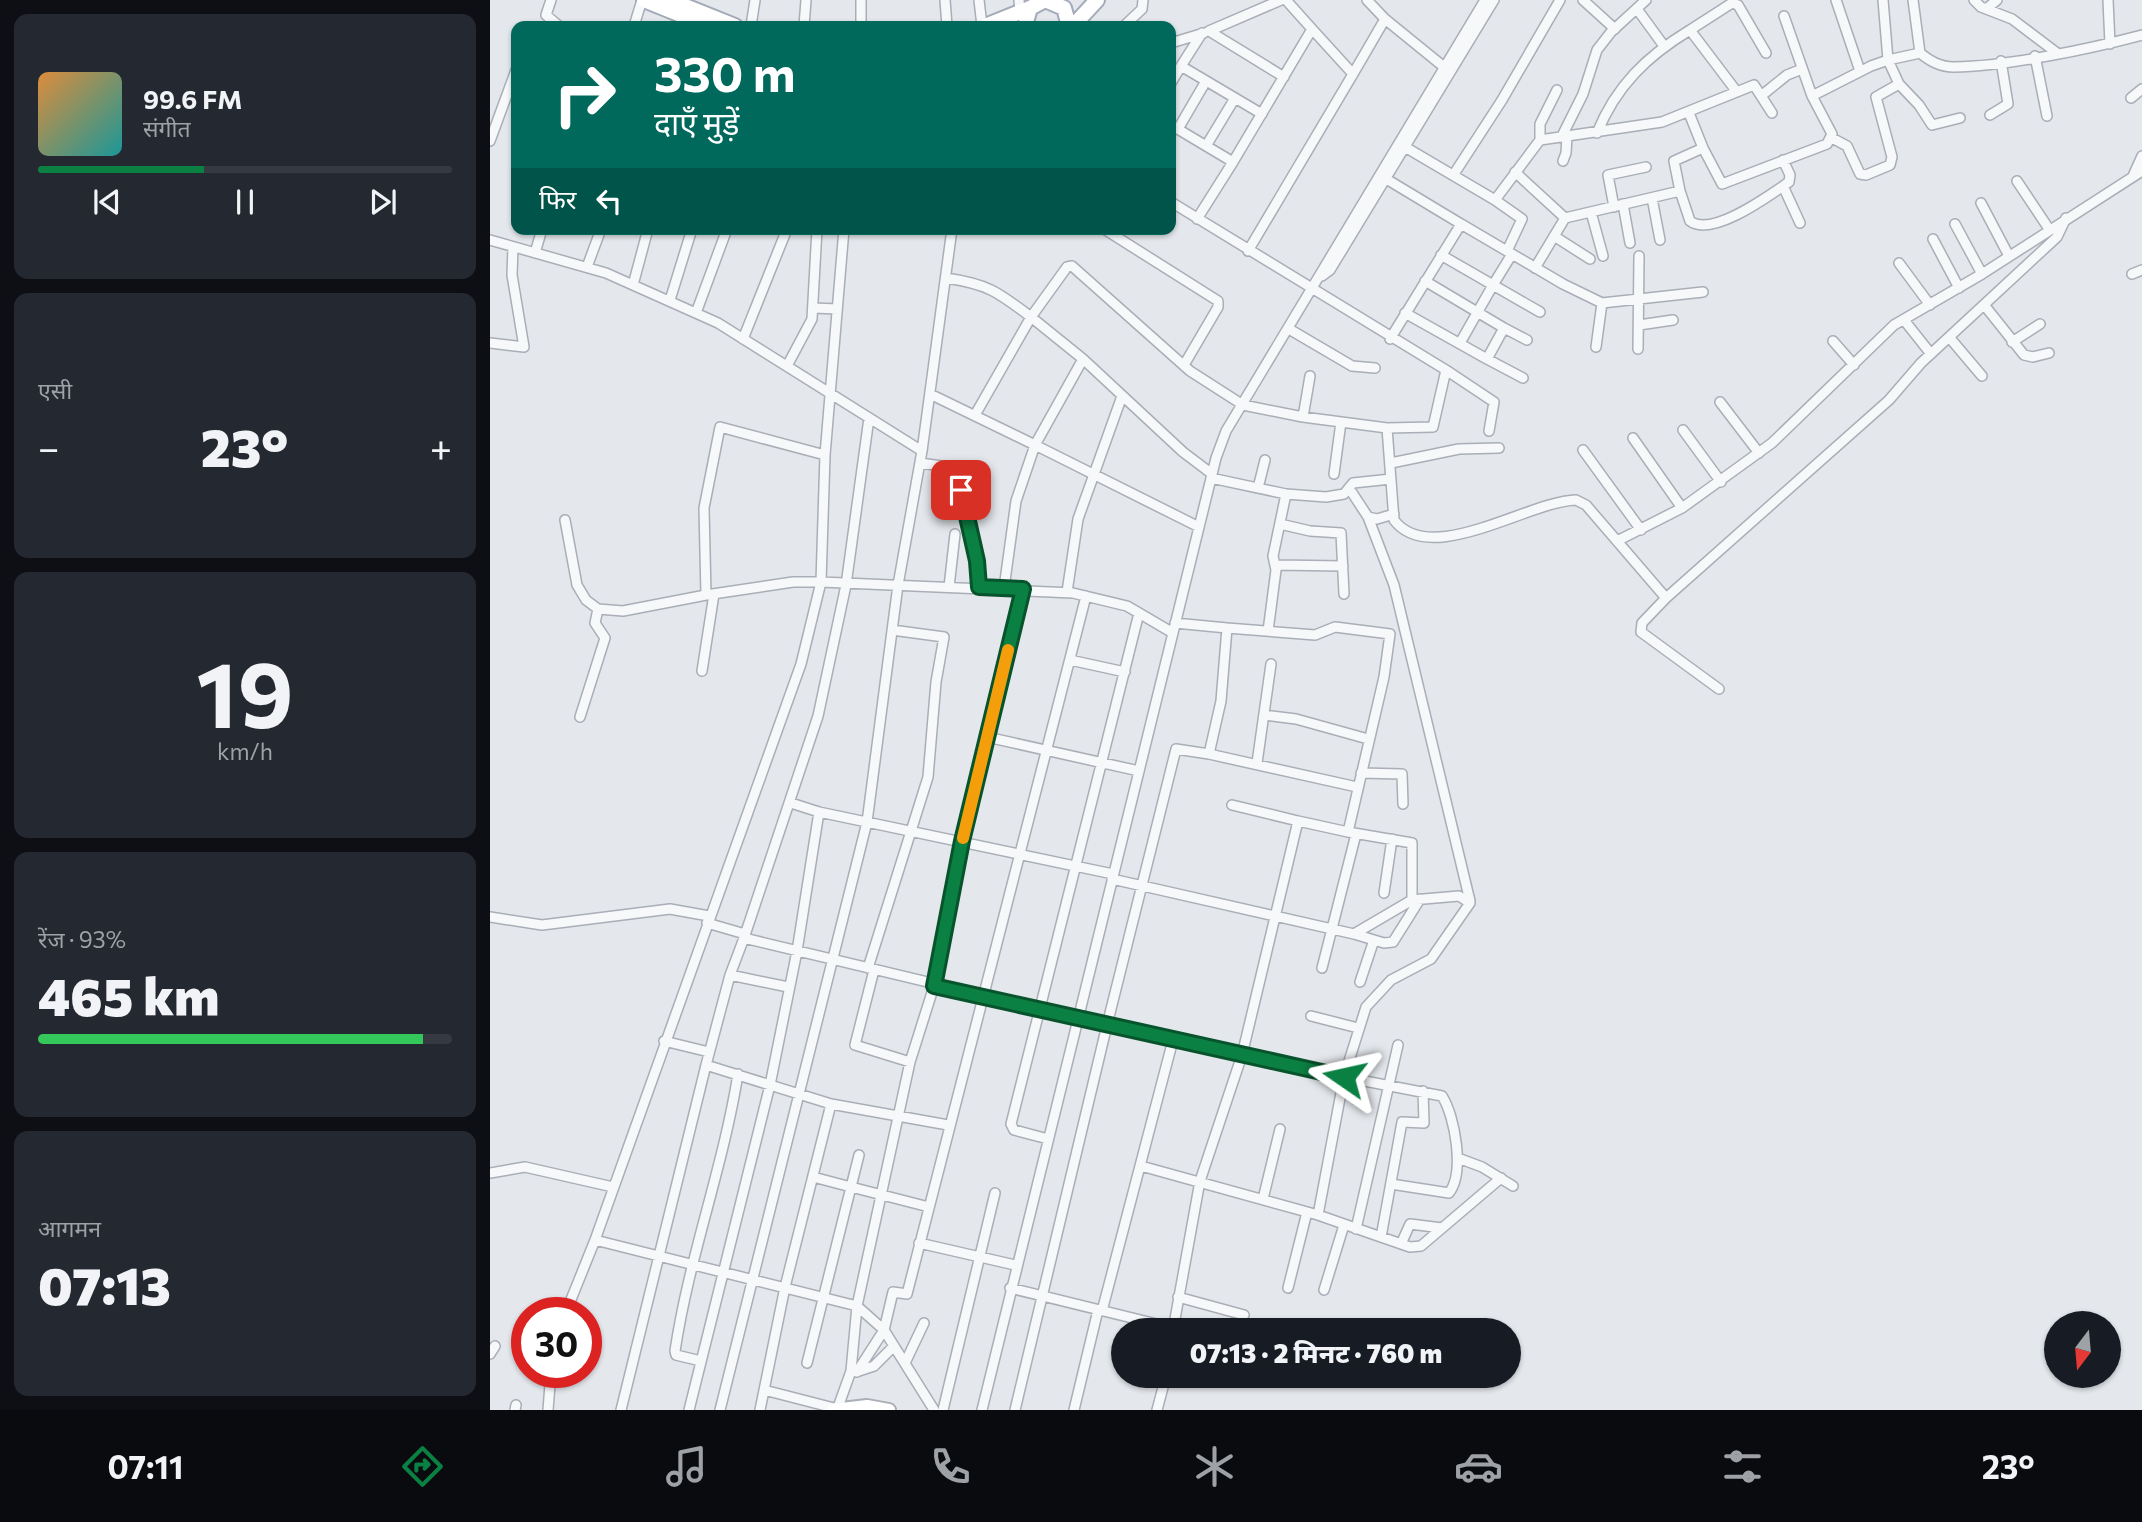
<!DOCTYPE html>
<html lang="hi">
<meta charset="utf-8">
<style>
body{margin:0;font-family:Commissioner,"Noto Sans Devanagari",sans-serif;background:#242831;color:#f1f3f6;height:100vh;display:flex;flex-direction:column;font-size:26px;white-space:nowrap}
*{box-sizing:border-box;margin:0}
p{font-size:23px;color:#9ea1a6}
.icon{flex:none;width:38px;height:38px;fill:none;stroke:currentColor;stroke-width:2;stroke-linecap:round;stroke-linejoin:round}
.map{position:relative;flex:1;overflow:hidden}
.details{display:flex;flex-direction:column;gap:14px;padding:14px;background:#0d0f14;width:490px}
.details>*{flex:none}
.hud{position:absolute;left:21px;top:21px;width:665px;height:214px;border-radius:14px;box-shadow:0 2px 5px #0004;background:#00695c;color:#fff;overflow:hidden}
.needle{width:46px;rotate:196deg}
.fabs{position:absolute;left:1554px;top:1311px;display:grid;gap:14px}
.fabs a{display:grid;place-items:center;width:77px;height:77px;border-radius:50%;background:#171b24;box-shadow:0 2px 5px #0004;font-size:35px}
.speed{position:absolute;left:21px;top:1297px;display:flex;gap:14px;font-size:35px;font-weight:700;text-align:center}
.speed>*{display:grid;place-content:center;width:91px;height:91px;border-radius:50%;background:#171b24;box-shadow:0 2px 5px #0004;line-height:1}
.speed .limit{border:10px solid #d22;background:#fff;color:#111}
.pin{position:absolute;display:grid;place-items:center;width:60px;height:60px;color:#fff;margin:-30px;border-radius:14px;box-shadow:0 4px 10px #0006}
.me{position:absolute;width:77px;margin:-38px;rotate:281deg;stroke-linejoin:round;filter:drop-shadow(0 0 5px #0008)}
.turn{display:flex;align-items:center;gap:24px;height:147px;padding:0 28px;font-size:32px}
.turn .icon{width:91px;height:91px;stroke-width:2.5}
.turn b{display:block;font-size:49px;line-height:60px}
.then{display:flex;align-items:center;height:66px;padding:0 28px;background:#0003;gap:14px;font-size:26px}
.big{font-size:52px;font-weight:800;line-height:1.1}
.details .card{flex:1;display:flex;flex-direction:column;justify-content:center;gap:10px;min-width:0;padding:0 24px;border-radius:14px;background:#242831}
.details .dial{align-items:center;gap:0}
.dial b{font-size:91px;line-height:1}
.song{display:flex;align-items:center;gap:21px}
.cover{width:84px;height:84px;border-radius:10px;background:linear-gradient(135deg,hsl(30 70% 55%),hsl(180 70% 35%))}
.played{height:7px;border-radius:4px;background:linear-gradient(90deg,#0b8043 40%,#363941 40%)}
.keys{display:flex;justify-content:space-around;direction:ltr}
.heat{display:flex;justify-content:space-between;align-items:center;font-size:38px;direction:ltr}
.charge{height:10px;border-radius:5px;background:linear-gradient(90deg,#34c759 93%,#363941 0)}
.trip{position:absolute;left:621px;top:1318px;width:410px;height:70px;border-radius:35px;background:#171b24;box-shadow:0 2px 5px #0004;font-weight:800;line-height:70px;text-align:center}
.tab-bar{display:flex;height:112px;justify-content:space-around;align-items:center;background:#090b0e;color:#9ea1a6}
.tab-bar .icon{width:49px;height:49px}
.tab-bar .active{color:#0b8043}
.tab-bar b{font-size:32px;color:#f1f3f6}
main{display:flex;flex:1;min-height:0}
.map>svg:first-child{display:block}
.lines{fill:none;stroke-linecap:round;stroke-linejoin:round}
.minor-casing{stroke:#a9aeb7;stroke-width:12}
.secondary-casing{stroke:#a9aeb7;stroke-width:16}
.primary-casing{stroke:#a3abb8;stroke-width:18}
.minor{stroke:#f7f8fa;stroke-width:9}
.secondary{stroke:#fff;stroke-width:12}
.primary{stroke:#fff;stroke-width:14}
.route-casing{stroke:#07532c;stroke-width:18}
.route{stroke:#0b8043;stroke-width:12}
.slow{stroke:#f59e0b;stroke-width:12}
</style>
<main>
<section class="details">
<div class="card">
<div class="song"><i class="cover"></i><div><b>99.6 FM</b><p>संगीत</p></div></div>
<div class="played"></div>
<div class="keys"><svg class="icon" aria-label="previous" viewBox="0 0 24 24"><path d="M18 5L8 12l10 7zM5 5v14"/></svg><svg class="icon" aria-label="pause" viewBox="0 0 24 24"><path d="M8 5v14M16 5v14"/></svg><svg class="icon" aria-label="next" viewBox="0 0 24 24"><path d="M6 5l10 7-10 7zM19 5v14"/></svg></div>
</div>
<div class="card"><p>एसी</p>
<div class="heat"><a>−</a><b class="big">23°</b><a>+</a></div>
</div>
<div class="card dial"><b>19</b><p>km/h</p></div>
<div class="card"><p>रेंज · 93%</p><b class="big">465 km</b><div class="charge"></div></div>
<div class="card"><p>आगमन</p><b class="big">07:13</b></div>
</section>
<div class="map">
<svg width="1652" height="1410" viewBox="0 0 1652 1410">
<rect width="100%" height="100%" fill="#e4e7ec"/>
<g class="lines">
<defs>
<path id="minor" d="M 61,0 L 56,15 L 69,26
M 455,0 L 457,26
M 489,0 L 492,26
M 529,0 L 530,11
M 791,0 L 719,31 L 794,77
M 796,0 L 822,29
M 877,0 L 895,19
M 1093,0 L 1125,29
M 1346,0 L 1370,71
M 1423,0 L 1430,53 C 1440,61 1450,67 1464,67 C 1519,66 1599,49 1652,35
M 1484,0 L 1491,7 L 1522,19 L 1567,53
M 1618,0 L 1620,44
M 1147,9 L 1174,46
M 1496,9 L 1507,0
M 1294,16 L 1322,96
M 144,26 L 152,0
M 261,26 L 265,0
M 314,26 L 316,0
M 371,26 L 371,0
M 634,26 L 652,9 L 653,0
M 1200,30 L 1242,3 L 1248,5 L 1276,53
M 712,33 L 691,66 L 772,114
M 681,43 L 714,33
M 1430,53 L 1398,60 L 1409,84 L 1429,105 L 1442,125 L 1470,118
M 1545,56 L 1557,116
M 681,83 L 691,66
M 1271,96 L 1297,75 L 1312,69
M 1641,98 L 1652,89
M 1199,113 L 1213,148 L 1232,184 L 1337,144 L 1342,134 L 1322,96 L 1381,66 L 1398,60 L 1393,0
M 1500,115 L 1518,104 L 1511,61
M 681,125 L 743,162 L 707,219
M 688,129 L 716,81
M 1107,133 C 1126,86 1157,56 1200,30 L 1247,92
M 1072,136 L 1093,94 L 1107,50 L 1121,32 L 1156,0
M 1342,138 L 1357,146 L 1370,174 L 1376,175 L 1400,165 L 1402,157 L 1386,97 L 1409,84
M 1050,140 L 1050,124 L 1067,90
M 0,141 L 26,70
M 716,146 L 745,98
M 915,147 L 1005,200 L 1050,140 L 1172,122 L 1264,85 L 1282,113
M 1073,161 L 1076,153 L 1077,136
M 743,162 L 822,29 L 863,74 L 895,19 L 954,67
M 1025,172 L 1075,218 L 1045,268
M 964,174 L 1012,100 L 1070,0
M 1643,176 L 1652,156
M 893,177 L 971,224 L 900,339
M 1527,181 L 1559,229
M 1293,186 L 1310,223
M 1190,191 L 1184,161 L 1213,148
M 1162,198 L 1170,240
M 1005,200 L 1032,219 L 1017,251
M 681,202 L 956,370
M 1491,203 L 1519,256
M 1133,204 L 1140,243
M 1124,207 L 1118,175 L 1156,167
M 1101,212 L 1113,256
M 1075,218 L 1190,191 L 1200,221 C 1222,238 1280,195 1299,182 L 1300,175 L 1293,160
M 971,224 L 1073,284 L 1112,303 L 1213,292
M 1465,224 L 1492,274
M 614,229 L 728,301 L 728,307 L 694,365
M 1064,236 L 1100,259
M 1443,239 L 1469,288
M 0,240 L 116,273 L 228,323 L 432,451 L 408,585 L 377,822 L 230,1410
M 758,251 L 863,74
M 45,253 L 52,229
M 1022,254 L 1003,285 L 1050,312
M 951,255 L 1003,285 L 970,343
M 1409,263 L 1440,305
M 97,267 L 111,229
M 1642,274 L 1652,270
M 832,276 L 840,270 L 1004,0
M 456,278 C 498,284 508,292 541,317 L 577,267 L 582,266 L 700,371 L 753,405 L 813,417 L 897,428 L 904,520 C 940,568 1039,501 1086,500 L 1096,505 L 1127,541 L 1192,508 L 1282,443 L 1404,325 L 1492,274 L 1652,171
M 143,285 L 158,229
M 180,300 L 202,229
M 1495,306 L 1534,355 L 1543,357 L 1559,353
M 324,308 L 347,309
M 206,313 L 237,229
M 915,313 L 997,359 L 1014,328 L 935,281
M 1414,320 L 1441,354
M 1149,325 L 1183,320
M 1014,328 L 1037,340
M 799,329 L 862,366 L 885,368
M 1459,337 L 1492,376
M 253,339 L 297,229
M 1343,341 L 1364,365
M 1522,342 L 1550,324
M 0,343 L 34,347 L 22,275 L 23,247
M 1106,347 L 1112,303
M 1148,349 L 1149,256
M 997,359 L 1033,378
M 297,366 L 322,319 L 327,229
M 440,394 L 545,445 L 593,359 L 693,452 L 722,474
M 1230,402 L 1269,453
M 485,415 L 541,317 L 593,359
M 813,417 L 820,376
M 379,418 L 356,585 L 328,716 L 254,938 L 617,1025 L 525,1410
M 897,428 L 943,427 L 956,370 L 1004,402 L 999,431
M 1193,430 L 1231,482
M 1143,438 L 1192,508
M 1093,450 L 1151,530
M 432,451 L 462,229
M 430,463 L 466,468 L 487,561 L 489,587
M 901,463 L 969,449 L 1009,448
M 844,474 L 851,422
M 721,478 L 796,494 L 783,556 L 786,570 L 778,631
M 768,488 L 775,460
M 859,488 L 878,517 L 887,519 L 904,514
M 796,494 L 836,497 L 854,494 L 863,483 L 901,479
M 878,517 L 904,585 L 980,901
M 75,520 L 87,585 L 96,600 L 108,609 L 133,611 L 216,595 L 303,582 L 331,582 L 335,455 L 354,229
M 790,524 L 820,531 L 851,533 L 854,594
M 1127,541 L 1176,598 L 1399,400 L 1431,363 L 1567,237 L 1576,218
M 785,565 L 853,566
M 459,587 L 465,534
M 514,588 L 526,501 L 545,445 L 709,527
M 577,592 L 588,519 L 632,396
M 216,595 L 214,508 L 230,427 L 335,455
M 1176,598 L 1152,623 L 1151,632 L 1229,689
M 580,660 L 635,672
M 212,671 L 224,594
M 774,715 L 806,719 L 878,739
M 90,717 L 115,638 L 105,623 L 108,609
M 497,737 L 649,771
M 719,754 L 867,787
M 767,763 L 781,664
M 871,773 L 912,774 L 913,804
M 742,805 L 808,821
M 329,812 L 623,874
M 622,879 L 864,934 L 922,900 L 922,843 L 858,832 L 894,677 L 900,634 L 845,627 L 825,635 L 737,628
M 894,893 L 902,839
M 0,917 L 52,925 L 180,909 L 219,916
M 217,923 L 255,934
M 864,934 L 894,943 L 903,942 L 930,899
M 254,938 L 240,975 L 216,1065 L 341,1104 L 458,1125
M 378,968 L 438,777 L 446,682 L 454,637 L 402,630
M 832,968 L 866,834
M 384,970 L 365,1045 L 420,1062
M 240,975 L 298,987
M 870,982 L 884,940
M 821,1016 L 868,1028
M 683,1040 L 854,1077 L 828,1215 L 891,1237 L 912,1122 L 934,1123 L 933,1091
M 174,1041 L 219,1052
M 558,1139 L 524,1130 L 521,1124 L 649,613
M 968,1158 L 992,1167 L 1023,1186
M 651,1166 L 828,1215
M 0,1173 L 35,1167 L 123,1187
M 323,1177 L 361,1187 L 369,1155
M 901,1184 L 959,1193 C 975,1173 965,1116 952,1096 L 854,1077 L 876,1007 L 901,980 L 941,959 L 980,903 L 969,896 L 922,900
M 773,1199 L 790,1129
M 866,1229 L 908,1045
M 891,1237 L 920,1247 L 931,1246 L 1011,1178
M 105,1240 L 367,1306 L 394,1330 L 403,1292 L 417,1294 L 596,596
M 429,1243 L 525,1265
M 911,1244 L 920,1224 L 952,1228
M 520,1288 L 683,1328
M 798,1288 L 817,1212
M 834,1290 L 854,1225
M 688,1297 L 754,1315
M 612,1311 L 683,1040 L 617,1025 L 686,749 L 719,754 L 731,701 L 737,628 L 685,623
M 76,1312 L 105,1240 L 311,664 L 331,582 L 583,593 L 637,606 L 683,633
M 683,1330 L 710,1181 L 752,1055 L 808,821 L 858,832
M 0,1354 L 5,1346
M 211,1361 L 186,1355 L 185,1351 C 199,1257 233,1168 248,1074
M 317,1363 L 361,1187 L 439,1207
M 415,1363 L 434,1323
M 366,1372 L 384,1366 L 404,1346
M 367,1372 L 394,1330 L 444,1410
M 274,1390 L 348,1409
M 25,1410 L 26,1405
M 58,1410 L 61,1372
M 131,1410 L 216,1065
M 199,1410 L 280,1085 L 307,951 L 329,812 L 301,803
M 270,1410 L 295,1287 L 341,1104
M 347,1410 L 361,1371 L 367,1306 L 420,1062 L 444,986 L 472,841 L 533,589
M 453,1410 L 505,1193
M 492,1410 L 726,458 L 736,431 L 995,0
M 584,1410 L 608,1310
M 667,1410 L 676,1376"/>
<path id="secondary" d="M 343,1410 L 377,1406 L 399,1410"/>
<path id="primary" d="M 154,0 L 218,26
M 180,0 L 245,26
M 495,26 L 540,8
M 535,26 L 540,8 L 555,0 L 574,8 L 579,26
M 583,26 L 607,0"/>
</defs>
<use href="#minor" class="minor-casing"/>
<use href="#secondary" class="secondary-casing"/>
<use href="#primary" class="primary-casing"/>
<use href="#minor" class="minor"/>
<use href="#secondary" class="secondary"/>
<use href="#primary" class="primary"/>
</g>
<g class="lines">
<defs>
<path id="route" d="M 471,490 L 487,561 L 489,587 L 533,589 L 472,841 L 444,986 L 854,1077"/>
</defs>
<use href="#route" class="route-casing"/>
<use href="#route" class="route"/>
<path class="slow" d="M 473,838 L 518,650"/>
</g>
</svg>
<div class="fabs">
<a><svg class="needle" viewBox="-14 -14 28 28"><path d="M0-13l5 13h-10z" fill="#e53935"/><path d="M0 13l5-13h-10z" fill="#9ea1a6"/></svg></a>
</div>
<div class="speed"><div class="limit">30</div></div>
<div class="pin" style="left:471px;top:490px;background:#d93025"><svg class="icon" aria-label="arrive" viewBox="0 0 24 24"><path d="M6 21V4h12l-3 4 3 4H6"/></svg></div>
<svg class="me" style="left:854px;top:1077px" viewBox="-20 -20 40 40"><path d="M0-17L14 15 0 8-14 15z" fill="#0b8043" stroke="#fff" stroke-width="4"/></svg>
<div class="trip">07:13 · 2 मिनट · 760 m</div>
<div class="hud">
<div class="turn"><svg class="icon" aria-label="right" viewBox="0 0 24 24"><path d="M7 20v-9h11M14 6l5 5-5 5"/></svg><div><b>330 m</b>दाएँ मुड़ें</div></div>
<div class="then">फिर<svg class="icon" aria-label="left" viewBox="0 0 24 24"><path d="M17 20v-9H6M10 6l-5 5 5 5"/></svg></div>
</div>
</div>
</main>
<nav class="tab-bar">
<b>07:11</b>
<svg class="icon active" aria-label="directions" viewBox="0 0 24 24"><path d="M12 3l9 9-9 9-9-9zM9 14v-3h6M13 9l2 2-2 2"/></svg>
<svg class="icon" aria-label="music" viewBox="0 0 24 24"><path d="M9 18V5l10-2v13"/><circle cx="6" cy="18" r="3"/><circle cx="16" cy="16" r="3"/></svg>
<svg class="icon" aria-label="phone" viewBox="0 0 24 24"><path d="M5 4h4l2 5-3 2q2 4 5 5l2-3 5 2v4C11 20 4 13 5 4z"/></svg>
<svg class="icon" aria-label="climate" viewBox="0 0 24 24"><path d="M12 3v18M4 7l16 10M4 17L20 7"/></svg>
<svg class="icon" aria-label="car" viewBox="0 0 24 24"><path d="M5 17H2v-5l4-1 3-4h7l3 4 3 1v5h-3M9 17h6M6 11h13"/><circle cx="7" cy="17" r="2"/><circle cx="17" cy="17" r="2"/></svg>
<svg class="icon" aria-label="filters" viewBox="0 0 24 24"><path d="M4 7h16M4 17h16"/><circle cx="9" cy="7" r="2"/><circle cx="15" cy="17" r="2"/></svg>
<b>23°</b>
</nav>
